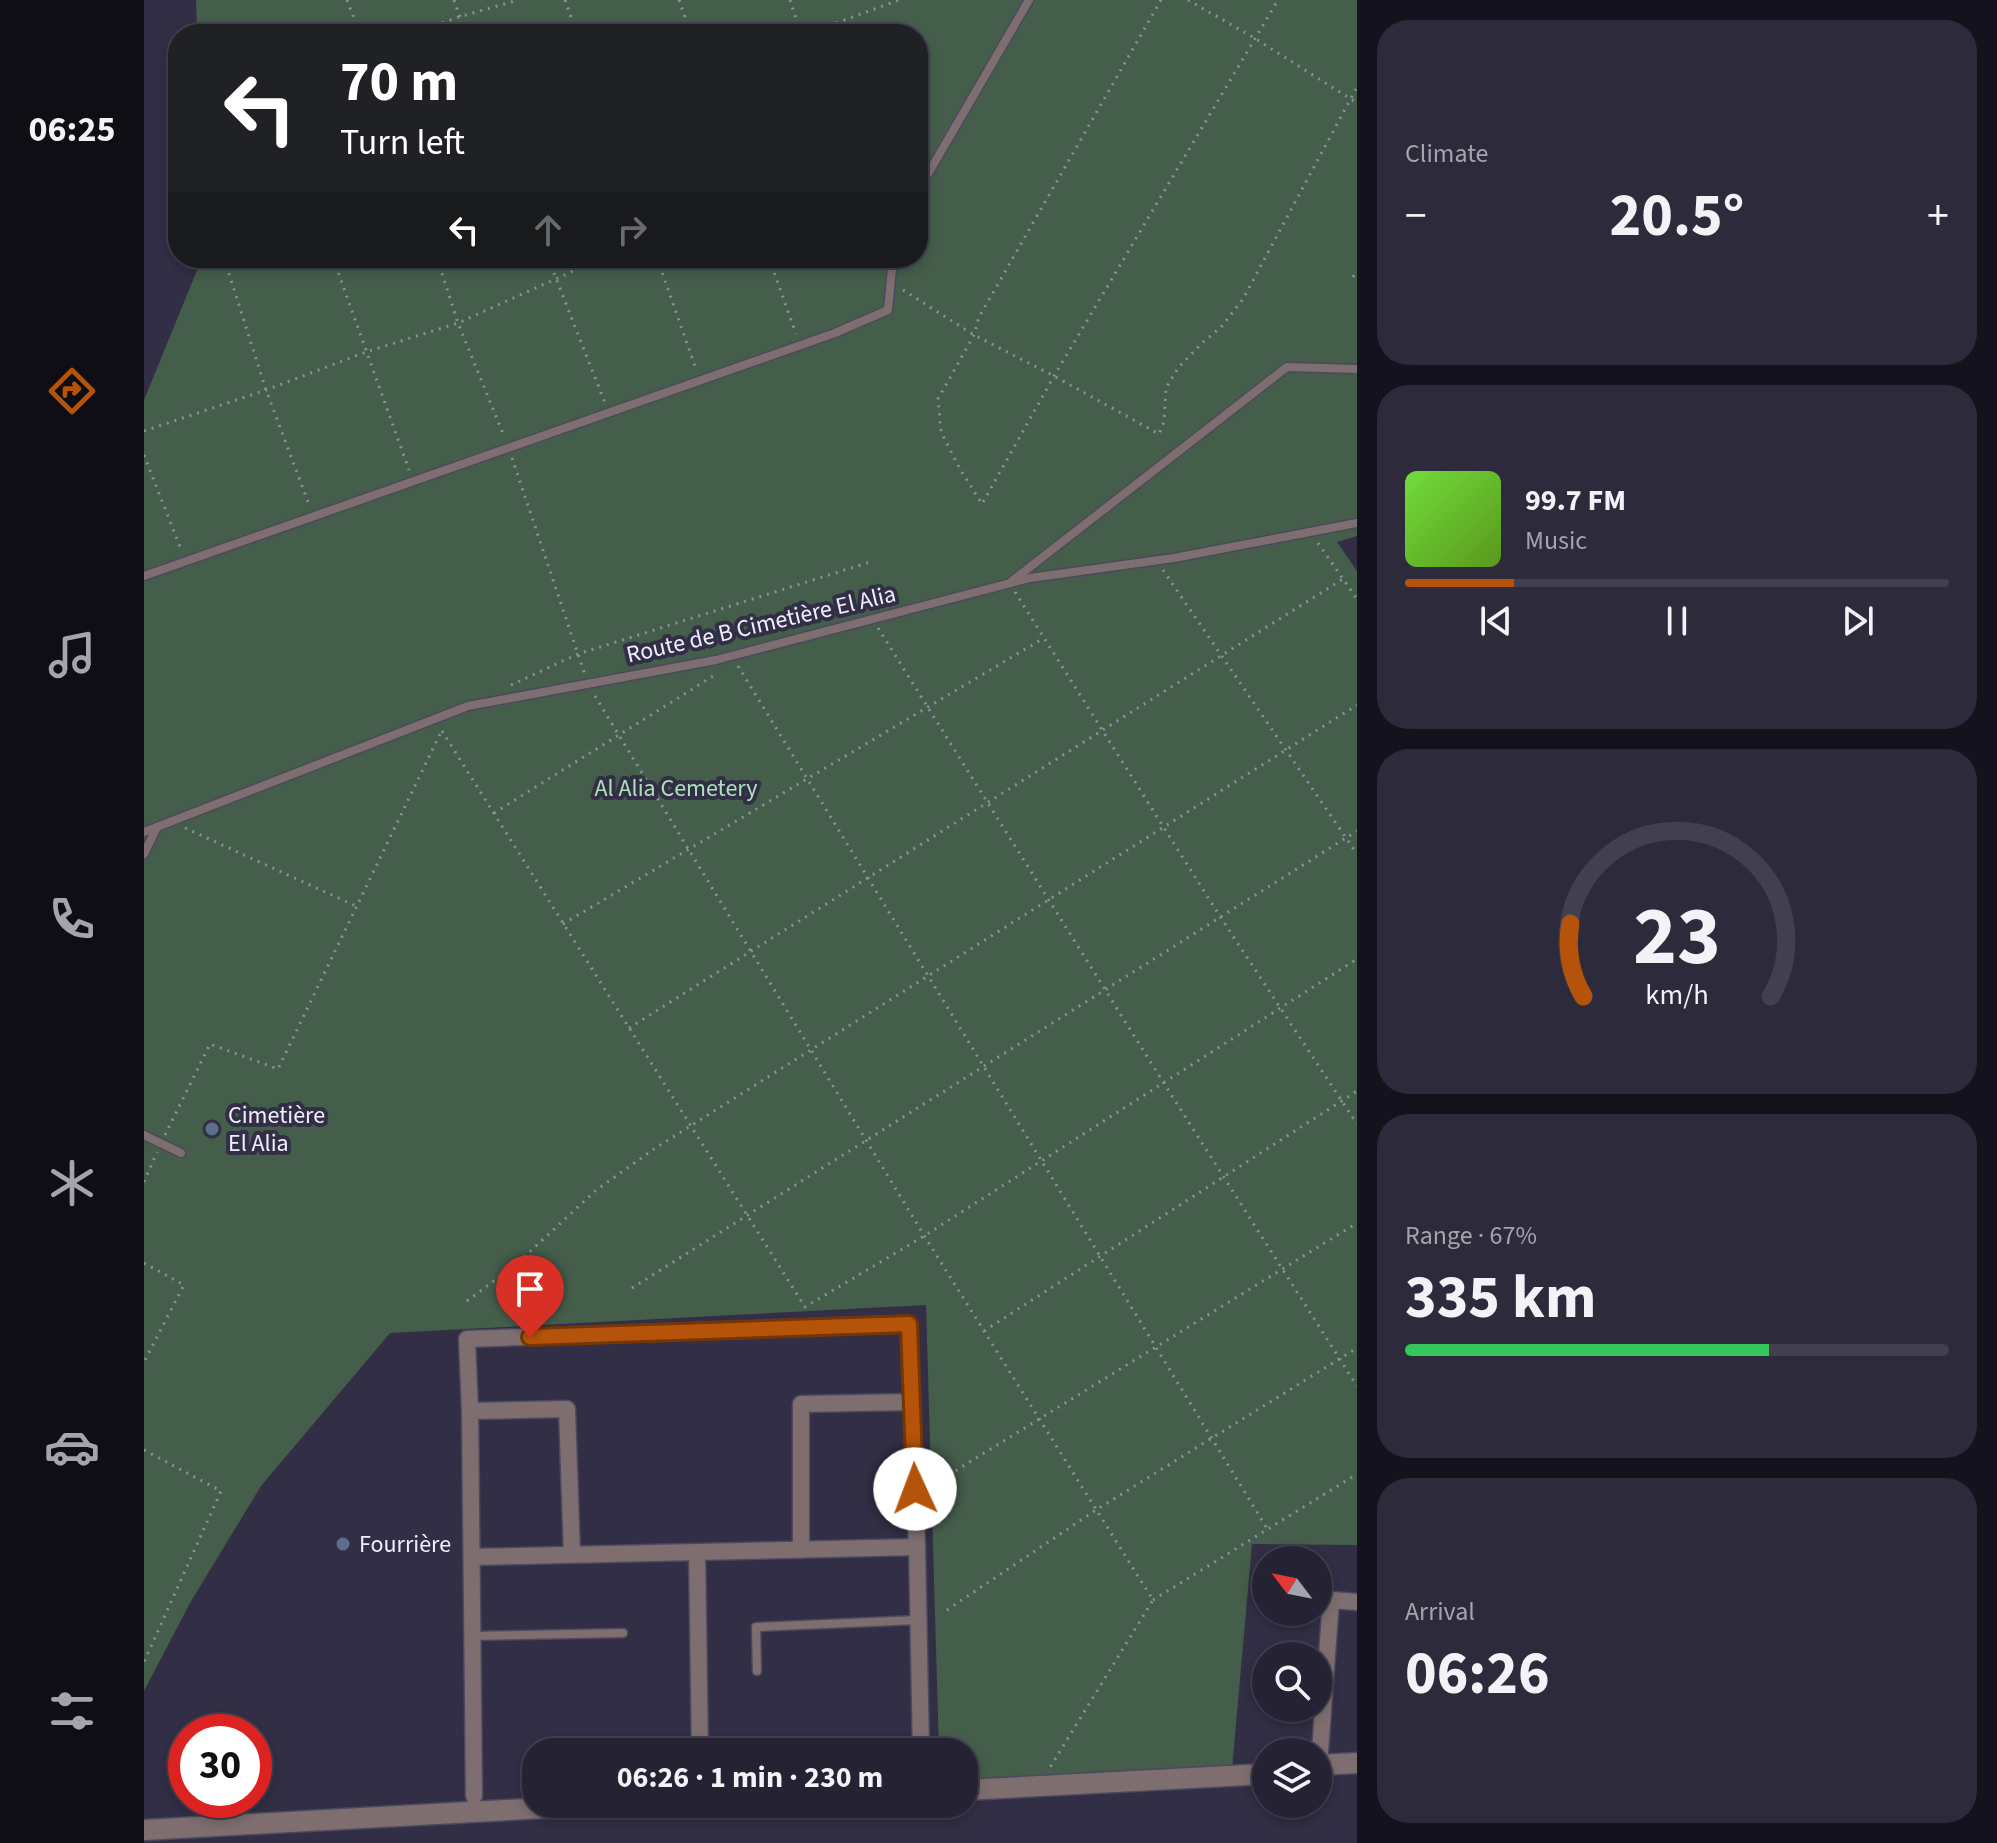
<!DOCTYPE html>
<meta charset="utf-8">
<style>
body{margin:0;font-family:"Source Sans 3",sans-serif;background:#2d2a3c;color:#f1f3f6;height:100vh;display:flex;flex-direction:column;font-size:30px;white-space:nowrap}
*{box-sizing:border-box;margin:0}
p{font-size:26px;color:#a3a4ac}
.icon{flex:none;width:44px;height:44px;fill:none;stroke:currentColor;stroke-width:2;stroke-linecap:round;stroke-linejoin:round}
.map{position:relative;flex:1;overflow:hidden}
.panel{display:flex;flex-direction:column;gap:20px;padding:20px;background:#14131d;width:640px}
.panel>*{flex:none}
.banner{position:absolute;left:24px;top:24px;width:760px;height:244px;border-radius:32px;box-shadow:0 4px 12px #0003,0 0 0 2px #423f4f;background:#202124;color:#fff;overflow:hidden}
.needle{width:52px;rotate:302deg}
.buttons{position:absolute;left:1108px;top:1546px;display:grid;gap:16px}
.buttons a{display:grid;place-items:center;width:80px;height:80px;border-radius:50%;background:#252234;box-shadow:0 4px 12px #0003,0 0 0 2px #423f4f;font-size:40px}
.speed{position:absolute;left:24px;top:1714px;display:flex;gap:16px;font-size:40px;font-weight:700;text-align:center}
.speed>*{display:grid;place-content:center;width:104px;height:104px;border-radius:50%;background:#252234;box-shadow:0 4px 12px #0003,0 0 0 2px #423f4f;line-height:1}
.speed .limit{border:12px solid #d22;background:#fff;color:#111}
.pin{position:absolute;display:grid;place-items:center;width:68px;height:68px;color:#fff;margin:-82px -34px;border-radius:50% 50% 50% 0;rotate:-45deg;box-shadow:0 0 8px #0007}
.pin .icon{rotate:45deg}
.me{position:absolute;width:88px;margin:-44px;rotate:358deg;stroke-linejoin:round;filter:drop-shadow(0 0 6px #0008)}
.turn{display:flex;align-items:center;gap:28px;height:168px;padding:0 40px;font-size:36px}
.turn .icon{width:104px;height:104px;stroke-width:2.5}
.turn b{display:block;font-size:56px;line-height:68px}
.lanes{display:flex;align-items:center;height:76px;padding:0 40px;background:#0003;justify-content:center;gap:40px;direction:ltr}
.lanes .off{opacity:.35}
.big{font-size:60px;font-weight:700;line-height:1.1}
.panel .tile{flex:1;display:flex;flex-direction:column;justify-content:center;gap:12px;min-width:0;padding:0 28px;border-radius:32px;background:#2d2a3c}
.panel .dial{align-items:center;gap:0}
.dial svg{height:208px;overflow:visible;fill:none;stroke:#423f4f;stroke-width:7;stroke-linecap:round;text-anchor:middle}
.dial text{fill:#f1f3f6;stroke:none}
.song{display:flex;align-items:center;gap:24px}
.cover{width:96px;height:96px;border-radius:12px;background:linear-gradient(135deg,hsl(100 70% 55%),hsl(90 70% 35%))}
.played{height:8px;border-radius:4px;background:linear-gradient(90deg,#b45309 20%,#423f4f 20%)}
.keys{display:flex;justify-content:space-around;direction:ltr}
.heat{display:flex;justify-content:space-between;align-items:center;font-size:44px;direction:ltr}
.charge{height:12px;border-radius:6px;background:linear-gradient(90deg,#34c759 67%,#423f4f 0)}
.trip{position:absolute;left:378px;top:1738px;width:456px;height:80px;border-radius:32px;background:#252234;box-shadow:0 4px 12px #0003,0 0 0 2px #423f4f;font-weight:700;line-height:80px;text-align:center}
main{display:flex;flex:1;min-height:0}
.tabs{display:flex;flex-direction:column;width:144px;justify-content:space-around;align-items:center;background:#0f0e15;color:#a3a4ac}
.tabs .icon{width:56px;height:56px}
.tabs .on{color:#b45309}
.tabs b{font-size:36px;color:#f1f3f6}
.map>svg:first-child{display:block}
.green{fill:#455d4b}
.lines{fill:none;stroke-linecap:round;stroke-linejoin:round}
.service-casing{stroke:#4c495f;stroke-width:11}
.minor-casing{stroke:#4c495f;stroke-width:19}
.tertiary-casing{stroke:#4c495f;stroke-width:23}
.path{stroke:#908da1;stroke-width:3;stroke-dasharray:2 6;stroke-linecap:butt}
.service{stroke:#7e6e6f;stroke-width:8}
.minor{stroke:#7e6e6f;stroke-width:16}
.tertiary{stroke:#7e6e6f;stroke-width:20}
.route-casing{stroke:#753606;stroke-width:20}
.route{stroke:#b45309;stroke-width:14}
.service-dot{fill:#5c6f8a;stroke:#312e45;stroke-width:3}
.labels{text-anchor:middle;stroke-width:8;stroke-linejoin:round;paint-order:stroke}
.street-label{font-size:24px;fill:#f0eefe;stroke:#312e45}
.park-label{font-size:24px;fill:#aee0ba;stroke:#312e45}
.poi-label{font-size:24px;fill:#f0eefe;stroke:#312e45;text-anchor:start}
</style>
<main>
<nav class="tabs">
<b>06:25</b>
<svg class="icon on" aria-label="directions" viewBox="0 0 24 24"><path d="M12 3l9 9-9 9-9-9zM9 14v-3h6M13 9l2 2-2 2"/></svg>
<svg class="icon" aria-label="music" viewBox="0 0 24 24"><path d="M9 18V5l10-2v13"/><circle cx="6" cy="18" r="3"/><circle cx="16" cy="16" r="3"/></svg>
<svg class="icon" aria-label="phone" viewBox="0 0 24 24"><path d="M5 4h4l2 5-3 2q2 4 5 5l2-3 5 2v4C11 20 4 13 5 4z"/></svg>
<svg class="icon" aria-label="climate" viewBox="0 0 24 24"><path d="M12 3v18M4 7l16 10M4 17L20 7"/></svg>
<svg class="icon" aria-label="car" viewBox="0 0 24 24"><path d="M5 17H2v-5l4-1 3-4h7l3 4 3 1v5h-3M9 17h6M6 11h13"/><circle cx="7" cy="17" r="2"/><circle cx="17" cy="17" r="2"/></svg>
<svg class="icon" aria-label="filters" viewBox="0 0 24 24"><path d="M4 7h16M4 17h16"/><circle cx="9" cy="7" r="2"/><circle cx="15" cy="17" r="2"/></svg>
</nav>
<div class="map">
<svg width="1213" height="1843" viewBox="0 0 1213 1843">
<rect width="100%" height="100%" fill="#312e45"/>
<path class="green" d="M 52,0 L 1213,0 L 1213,536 L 1193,542 L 1213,571 L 1213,1545 L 1108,1544 L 1088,1769 L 820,1781 L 820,1752 L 795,1752 L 782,1305 L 246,1333 L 117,1486 L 46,1603 L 0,1691 L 0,400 L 58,258 L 774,258 L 774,34 L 53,34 Z"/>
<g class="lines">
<defs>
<path id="service" d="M 774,191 L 885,0
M 0,576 L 691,333 L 744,310 L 749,258
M 868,581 L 1143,367 L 1213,369
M 0,832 L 324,706 L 572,660 L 886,578 L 1030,558 L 1213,523
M 0,854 L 13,827
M 0,1135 L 37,1153
M 329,1636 L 479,1633
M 613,1671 L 612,1627 L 774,1620"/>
<path id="minor" d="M 326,1411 L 423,1409 L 428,1555
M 657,1550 L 657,1404 L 768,1402
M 553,1552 L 556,1752
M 328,1557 L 773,1547
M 1175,1765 L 1187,1600 L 1213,1602
M 330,1796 L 326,1411 L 323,1339 L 765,1324 L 773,1547 L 777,1752"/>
<path id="tertiary" d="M 1174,1765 L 1213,1763
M 820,1790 L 1122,1774
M 0,1830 L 473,1804"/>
</defs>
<use href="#service" class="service-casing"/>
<use href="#minor" class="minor-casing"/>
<use href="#tertiary" class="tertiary-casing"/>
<path class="path" d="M 203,0 L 216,34
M 310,0 L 322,34
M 421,0 L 433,34
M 535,0 L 547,34
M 646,0 L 657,34
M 1017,0 L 835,317 L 830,335 L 794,399 L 797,432 L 816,469 L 838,504 L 910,376 L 1134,0
M 1044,0 L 1112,39 L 1213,103
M 268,34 L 315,17 L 374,0
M 662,34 L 755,0
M 80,258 L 122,390 L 166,507
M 189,258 L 265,470
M 293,258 L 314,323 L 360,436
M 404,258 L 461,403
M 513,258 L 552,369
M 625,258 L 652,334
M 1209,277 L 1213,270
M 759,290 L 830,335 L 910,376 L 1015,434 L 1020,422 L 1022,388 L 1034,368 L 1056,345 L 1078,326 L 1099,299 L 1213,87
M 0,431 L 122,390 L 222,352 L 314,323 L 458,258
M 0,455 L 38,552
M 368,458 L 441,675
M 1174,543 L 1213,599
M 1019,570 L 1213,854
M 871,592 L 1077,918 L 1213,1124
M 734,628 L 1021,1085 L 1213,1386
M 594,666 L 1124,1530
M 367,685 L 434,654 L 726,562
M 451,696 L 786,1245 L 1009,1600 L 905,1769
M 298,731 L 661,1307 L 780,1236 L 1213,959
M 350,813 L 574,673
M 41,828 L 212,906
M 419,924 L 900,638
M 485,1028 L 1199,579
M 21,1135 L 66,1044 L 134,1069 L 297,732
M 0,1182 L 13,1152
M 0,1263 L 40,1285 L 0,1362
M 488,1288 L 1213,831
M 323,1301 L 376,1261 L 451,1191 L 510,1149 L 1213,705
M 840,1331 L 1213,1091
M 0,1450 L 77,1491 L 0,1662
M 798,1479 L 1213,1223
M 1009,1600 L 1213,1474
M 803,1610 L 952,1510 L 1213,1348"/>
<use href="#service" class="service"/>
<use href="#minor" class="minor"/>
<use href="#tertiary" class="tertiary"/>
</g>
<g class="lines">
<defs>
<path id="route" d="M 386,1337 L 765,1324 L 771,1489"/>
</defs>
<use href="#route" class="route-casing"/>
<use href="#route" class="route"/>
</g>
<g class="service-dot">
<circle cx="68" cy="1129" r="8"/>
<circle cx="199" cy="1544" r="8"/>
</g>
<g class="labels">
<g class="street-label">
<text transform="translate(617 624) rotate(-13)" y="8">Route de B Cimetière El Alia</text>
</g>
<g class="park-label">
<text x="532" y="796">Al Alia Cemetery</text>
</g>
<g class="poi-label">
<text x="84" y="1123">Cimetière<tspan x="84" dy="28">El Alia</tspan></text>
<text x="215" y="1552">Fourrière</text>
</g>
</g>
</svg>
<div class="buttons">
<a><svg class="needle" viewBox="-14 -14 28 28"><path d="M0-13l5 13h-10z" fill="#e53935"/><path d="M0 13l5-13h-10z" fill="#a3a4ac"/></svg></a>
<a><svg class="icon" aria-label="search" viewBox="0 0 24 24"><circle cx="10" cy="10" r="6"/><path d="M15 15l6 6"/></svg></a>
<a><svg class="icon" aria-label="layers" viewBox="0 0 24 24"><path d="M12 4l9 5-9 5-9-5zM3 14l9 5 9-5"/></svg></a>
</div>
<div class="speed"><div class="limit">30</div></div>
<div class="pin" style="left:386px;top:1337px;background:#d93025"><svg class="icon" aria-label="arrive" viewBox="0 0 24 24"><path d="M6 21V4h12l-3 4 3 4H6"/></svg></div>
<svg class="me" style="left:771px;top:1489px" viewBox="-20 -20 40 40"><circle r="19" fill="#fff"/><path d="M0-13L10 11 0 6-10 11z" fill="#b45309"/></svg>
<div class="trip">06:26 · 1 min · 230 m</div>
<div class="banner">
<div class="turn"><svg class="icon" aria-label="left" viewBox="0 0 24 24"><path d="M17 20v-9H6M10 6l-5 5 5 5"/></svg><div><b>70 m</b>Turn left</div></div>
<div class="lanes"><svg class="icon" aria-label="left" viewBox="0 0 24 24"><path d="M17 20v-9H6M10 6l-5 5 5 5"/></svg><svg class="icon off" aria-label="ahead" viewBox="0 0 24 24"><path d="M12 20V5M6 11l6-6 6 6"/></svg><svg class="icon off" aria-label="right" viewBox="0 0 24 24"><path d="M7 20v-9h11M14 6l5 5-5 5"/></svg></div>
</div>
</div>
<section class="panel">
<div class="tile"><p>Climate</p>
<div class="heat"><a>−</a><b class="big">20.5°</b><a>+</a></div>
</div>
<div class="tile">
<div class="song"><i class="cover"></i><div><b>99.7 FM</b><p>Music</p></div></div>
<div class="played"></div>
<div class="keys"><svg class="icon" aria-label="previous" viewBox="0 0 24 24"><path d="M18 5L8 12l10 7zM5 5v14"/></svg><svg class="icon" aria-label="pause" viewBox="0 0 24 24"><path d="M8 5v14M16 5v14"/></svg><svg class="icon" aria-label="next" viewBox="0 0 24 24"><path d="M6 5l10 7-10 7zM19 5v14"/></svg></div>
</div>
<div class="tile dial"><svg viewBox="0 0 100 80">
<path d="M14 69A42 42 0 1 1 86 69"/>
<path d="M14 69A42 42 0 0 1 9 41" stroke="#b45309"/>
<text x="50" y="56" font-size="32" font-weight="700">23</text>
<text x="50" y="72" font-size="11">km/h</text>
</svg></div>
<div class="tile"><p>Range · 67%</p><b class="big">335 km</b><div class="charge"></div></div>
<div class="tile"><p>Arrival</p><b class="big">06:26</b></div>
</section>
</main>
